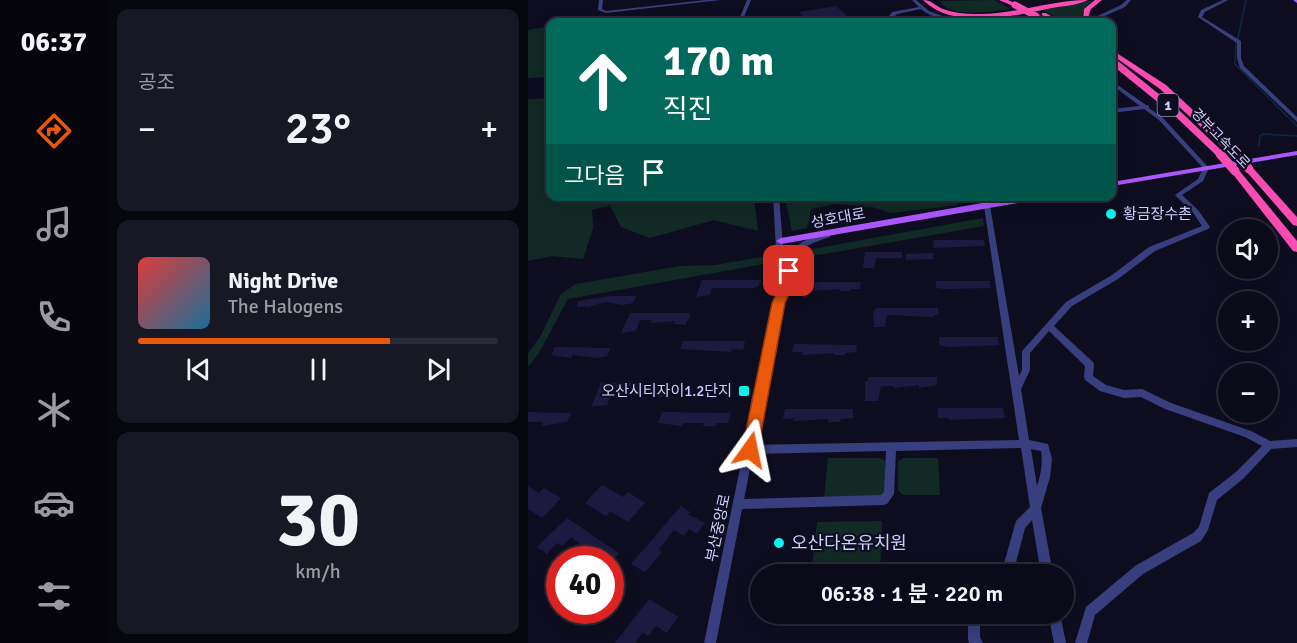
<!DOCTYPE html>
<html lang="ko">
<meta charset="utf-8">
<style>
body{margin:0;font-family:Signika,"Noto Sans KR",sans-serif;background:#181825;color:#f1f3f6;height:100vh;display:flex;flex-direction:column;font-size:22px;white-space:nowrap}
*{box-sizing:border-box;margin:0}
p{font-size:20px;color:#999aa2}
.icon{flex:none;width:33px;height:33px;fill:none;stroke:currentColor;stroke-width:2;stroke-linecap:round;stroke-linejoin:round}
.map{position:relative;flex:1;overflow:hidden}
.side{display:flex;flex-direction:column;gap:9px;padding:9px;background:#06060d;width:420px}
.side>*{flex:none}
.guide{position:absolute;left:18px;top:18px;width:570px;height:183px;border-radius:12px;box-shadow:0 3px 15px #0003,0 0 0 2px #2a2b37;background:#00695c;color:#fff;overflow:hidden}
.buttons{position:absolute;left:690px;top:219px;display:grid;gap:12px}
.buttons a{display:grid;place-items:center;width:60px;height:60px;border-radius:50%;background:#0a0a18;box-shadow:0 3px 15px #0003,0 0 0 2px #2a2b37;font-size:30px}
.speed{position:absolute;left:18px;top:546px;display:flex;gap:12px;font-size:30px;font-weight:700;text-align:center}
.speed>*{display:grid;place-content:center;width:78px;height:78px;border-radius:50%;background:#0a0a18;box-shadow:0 3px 15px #0003,0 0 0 2px #2a2b37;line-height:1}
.speed .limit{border:9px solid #d22;background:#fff;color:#111}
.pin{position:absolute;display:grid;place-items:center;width:51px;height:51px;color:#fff;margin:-26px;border-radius:12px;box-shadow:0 3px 9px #0006}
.me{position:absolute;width:66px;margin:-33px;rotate:12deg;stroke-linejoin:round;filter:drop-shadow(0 0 4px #0008)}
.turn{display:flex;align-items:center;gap:21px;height:126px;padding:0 18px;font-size:27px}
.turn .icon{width:78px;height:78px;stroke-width:2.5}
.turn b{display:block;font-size:42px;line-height:51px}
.then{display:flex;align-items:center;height:57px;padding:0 18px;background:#0003;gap:12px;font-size:22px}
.big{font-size:45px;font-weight:600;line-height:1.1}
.side .card{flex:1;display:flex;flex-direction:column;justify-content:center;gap:9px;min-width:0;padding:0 21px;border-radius:12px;background:#181825}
.side .dial{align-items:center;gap:0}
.dial b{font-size:78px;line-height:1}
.song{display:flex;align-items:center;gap:18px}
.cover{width:72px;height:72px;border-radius:9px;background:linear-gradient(135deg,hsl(0 70% 55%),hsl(200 70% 35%))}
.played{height:6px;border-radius:3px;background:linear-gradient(90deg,#ea580c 70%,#2a2b37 70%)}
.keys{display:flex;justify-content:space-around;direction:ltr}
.heat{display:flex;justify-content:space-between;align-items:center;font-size:33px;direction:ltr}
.trip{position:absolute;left:222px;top:564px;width:324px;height:60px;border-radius:30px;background:#0a0a18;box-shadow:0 3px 15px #0003,0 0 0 2px #2a2b37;font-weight:600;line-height:60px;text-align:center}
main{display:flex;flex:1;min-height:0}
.dock{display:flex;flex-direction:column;width:108px;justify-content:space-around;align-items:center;background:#04040a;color:#999aa2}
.dock .icon{width:42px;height:42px}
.dock .current{color:#ea580c}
.dock b{font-size:27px;color:#f1f3f6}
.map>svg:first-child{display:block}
.green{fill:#112a26}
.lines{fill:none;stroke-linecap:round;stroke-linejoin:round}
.stream{stroke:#0d2944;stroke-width:1.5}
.building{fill:#1d1a41}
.minor{fill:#393f7e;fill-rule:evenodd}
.major{fill:#ab57fb;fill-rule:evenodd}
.highway{fill:#fb4cb4;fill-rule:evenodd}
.highway-bridge-far1{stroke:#fb4cb4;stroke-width:7}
.highway-bridge{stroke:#fb4cb4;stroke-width:9}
.route{fill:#ea580c;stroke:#983908;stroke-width:1.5}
.poi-dot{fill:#06f2ee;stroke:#0e0d20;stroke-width:2}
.labels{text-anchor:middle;stroke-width:4.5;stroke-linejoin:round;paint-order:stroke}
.shield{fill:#0e0d20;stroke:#9494bb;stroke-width:1.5}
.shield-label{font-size:14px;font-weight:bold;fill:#cecefe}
.far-street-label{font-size:14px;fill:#cecefe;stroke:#0e0d20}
.poi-label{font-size:15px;fill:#cecefe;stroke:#0e0d20;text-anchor:start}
.street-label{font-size:15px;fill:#cecefe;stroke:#0e0d20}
.near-poi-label{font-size:18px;fill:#cecefe;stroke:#0e0d20;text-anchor:start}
</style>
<main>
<nav class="dock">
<b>06:37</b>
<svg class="icon current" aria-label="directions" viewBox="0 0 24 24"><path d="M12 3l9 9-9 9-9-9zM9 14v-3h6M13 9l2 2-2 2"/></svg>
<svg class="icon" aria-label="music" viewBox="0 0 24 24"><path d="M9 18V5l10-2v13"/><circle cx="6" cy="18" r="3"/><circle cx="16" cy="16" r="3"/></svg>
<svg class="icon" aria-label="phone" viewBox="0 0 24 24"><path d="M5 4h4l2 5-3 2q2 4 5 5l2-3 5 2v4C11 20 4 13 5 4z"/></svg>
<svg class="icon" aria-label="climate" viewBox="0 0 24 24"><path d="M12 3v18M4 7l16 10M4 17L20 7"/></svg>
<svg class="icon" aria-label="car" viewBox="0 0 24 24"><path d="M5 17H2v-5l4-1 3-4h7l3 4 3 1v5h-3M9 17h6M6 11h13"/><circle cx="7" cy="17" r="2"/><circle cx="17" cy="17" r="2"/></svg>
<svg class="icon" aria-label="filters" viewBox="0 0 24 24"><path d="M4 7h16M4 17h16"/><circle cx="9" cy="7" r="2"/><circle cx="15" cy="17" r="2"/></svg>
</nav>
<section class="side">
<div class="card"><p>공조</p>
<div class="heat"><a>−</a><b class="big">23°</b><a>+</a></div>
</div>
<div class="card">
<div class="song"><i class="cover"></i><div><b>Night Drive</b><p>The Halogens</p></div></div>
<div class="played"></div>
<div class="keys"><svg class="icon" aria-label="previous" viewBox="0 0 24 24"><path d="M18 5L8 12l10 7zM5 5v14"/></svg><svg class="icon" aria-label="pause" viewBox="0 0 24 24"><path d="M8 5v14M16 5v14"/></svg><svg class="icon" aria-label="next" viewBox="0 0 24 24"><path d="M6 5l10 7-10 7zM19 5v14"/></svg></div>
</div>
<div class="card dial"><b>30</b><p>km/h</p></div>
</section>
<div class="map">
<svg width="769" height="643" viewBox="0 0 769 643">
<rect width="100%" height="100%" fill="#0e0d20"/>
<path class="green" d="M 466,0 L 483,9 C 467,11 420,19 412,1 Z
M 567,0 C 557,6 552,11 555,22 L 537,22 L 513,9 Z
M 22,26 L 22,77 L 0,78 L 0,30 Z
M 22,98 L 22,196 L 226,197 L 230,231 L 186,220 L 122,238 L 93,227 L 82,205 L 64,210 L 65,228 L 55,259 L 24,256 L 0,261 L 0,99 Z
M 416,196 L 431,205 L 362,213 L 344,207 L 307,204 L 283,209 L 279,228 L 264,231 L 257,197 Z
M 455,218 L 456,226 L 273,258 L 285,249 Z
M 240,256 L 241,263 L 40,299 L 11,353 L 0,367 L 0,353 L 12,337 L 33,294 L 48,284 L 152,266 L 187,265 Z
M 300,458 L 352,458 L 357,461 L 357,492 L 353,496 L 296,498 Z
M 375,458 L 410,458 L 412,495 L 375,495 L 370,490 L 370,461 Z
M 354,521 L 352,574 L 283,574 L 289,522 Z"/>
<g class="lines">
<path class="stream" d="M 710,38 L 718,0
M 708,42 L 707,64 L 769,126
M 731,146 L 732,136 L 735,134 L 769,136"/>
</g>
<path class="building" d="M 308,6 L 320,17 L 279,22 L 271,12 Z
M 406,240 L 456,240 L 457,246 L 405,248 Z
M 337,252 L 374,252 L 374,258 L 348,258 L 346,268 L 335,268 Z
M 405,253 L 405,259 L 378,260 L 378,254 Z
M 174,280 L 233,280 L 231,286 L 225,288 L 184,288 L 182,295 L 168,297 Z
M 408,281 L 462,281 L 463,288 L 417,289 L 408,288 Z
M 276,282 L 333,282 L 332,289 L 322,289 L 322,291 L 312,291 L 312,289 L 283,291 L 274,289 Z
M 83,296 L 108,296 L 105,303 L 95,305 L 77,302 L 57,308 L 58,306 L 49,307 L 50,301 Z
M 348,308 L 410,308 L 410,314 L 404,317 L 359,315 L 357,327 L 346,327 L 345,311 Z
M 102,313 L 161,313 L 162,316 L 157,325 L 146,324 L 147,321 L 123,323 L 124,320 L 112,320 L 108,331 L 93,333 Z
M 411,337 L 470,337 L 471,345 L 421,347 L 411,345 Z
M 155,341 L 217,341 L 215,350 L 204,349 L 203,352 L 152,349 Z
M 266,344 L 329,345 L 328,352 L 317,353 L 317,355 L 306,355 L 306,353 L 274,355 L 275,352 L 264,352 Z
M 27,347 L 82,348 L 79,356 L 71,358 L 44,355 L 43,358 L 23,355 Z
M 340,377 L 409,377 L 409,385 L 391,388 L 391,385 L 366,388 L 366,386 L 353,386 L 350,401 L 337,401 L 337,381 L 340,381 Z
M 73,383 L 139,383 L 140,387 L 134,397 L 122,396 L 123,392 L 96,395 L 97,392 L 84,392 L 79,405 L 63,407 Z
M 410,408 L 475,408 L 477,418 L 421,420 L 421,418 L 410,418 Z
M 257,409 L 325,409 L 325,418 L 313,419 L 312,422 L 300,422 L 300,419 L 265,421 L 266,418 L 255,419 Z
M 0,412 L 43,413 L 39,422 L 14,426 L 15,422 L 0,422 Z
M 134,412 L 202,413 L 200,423 L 188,423 L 187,426 L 175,426 L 176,423 L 155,423 L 154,426 L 130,423 Z
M 74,485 L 95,497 L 100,492 L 117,503 L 100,522 L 82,511 L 78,516 L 57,503 Z
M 0,486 L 11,493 L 16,488 L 33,498 L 14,518 L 0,509 Z
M 153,506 L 162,512 L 160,514 L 177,523 L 168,534 L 161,529 L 156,536 L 146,530 L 131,549 L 134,552 L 117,572 L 103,564 Z
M 39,518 L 91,553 L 86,560 L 64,560 L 57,555 L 60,551 L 43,537 L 34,546 L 29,543 L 19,554 L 9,547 Z
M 121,599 L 150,617 L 139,633 L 128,626 L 120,636 L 115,632 L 107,643 L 87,643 Z"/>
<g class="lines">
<path class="minor" d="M 71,0 L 75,0 L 74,9 L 78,11 L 178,0 L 192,0 L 78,13 L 70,10 Z
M 219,0 L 223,0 L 214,22 L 210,22 Z
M 384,0 L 388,0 L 401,11 L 431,22 C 422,23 400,16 393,9 L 369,14 L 361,22 L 357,22 L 364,12 L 391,7 Z
M 599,0 L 603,0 L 597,7 L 565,21 L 561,20 L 593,5 Z
M 695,0 L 700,0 L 677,12 L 674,17 L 713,41 L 713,58 L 716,66 L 769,117 L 769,122 L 712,68 L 709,58 L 709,43 L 670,17 L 673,10 Z
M 584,81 L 618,105 L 621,106 L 621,108 L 635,118 L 681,168 L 675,181 L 654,195 L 670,210 L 682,227 L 680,229 L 627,251 L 590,279 L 544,306 L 526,326 L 565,362 L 566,365 L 565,376 L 578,385 L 596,390 L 614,389 L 643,403 L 723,431 L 742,441 L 769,439 L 769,447 L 743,449 L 716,478 L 689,500 L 680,530 L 673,541 L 615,574 L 567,615 L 559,643 L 547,643 L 558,607 L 607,566 L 665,533 L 671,527 L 681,493 L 708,472 L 734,446 L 717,437 L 637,409 L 613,397 L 596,398 L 572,391 L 557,380 L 556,377 L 557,366 L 521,331 L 502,353 L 502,370 L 493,389 L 501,440 L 520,444 L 524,459 L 522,477 L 513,508 L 525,574 L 513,574 L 504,520 L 497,528 L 485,574 L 473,574 L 488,521 L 502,507 L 493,448 L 368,451 L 366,494 L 359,504 L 355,505 L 214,509 L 188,643 L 176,643 L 250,284 L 245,196 L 251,196 L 257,270 C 260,254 267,244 283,238 C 289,236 295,233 302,233 L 303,235 L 302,237 C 268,248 267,252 262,286 L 261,288 L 257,288 L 227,445 L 491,440 L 456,206 L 457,205 L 459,204 L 462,206 L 491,376 L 494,370 L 494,352 L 495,350 L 538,302 L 584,275 L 621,247 L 674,226 L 666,214 L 647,195 L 670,179 L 675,168 L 631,120 L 616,109 L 584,113 L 584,109 L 612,106 L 584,85 ZM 503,449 L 513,451 C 515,463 513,474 509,486 ZM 358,451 L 356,492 L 353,495 L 216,499 L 225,454 Z
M 440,614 L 452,614 L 452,637 L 455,643 L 441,643 L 440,640 Z
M 520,614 L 532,614 L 538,643 L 526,643 Z"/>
<path class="major" d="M 765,0 L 769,0 L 769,3 Z
M 769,151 L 769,155 L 584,186 L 584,182 Z
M 495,196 L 517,196 L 513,199 L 253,244 L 248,241 L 253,238 Z"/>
<path class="highway" d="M 395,0 C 404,0 407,6 415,9 C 426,13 437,14 448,14 C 486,15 522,0 560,0 C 550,5 536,6 524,8 C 485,16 427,31 395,0 Z
M 471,0 L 480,0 L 490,5 L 485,6 Z
M 567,0 L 574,0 L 563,9 L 559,20 L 555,20 L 556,9 Z
M 514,13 L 518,13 L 533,22 L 526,22 L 514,15 Z
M 584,50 L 638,85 L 708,150 L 708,154 L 702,154 L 632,89 L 584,55 Z
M 584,61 L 590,61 L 653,112 L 695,152 L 695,156 L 689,156 L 647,116 L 584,65 Z
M 721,166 L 724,167 L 769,217 L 769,226 L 765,225 L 718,171 L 718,167 Z
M 707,168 L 710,169 L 769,241 L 769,252 L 765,251 L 704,173 L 704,169 Z"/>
<path class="highway-bridge-far1" d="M 487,5 L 508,16
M 557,19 L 558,22"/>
<path class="highway-bridge" d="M 705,152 L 721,169
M 692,154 L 707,171"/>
</g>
<path class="route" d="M 261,267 L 267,271 L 265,286 L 257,303 L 230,450 L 228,455 L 222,457 L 216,455 L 214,450 L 244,303 L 252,286 L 254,271 Z"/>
<g class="poi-dot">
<circle cx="583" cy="214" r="6"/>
<rect x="210" y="385" width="12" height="12" rx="3"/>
<circle cx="251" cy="543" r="6"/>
</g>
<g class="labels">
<rect class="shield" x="629.5" y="94" width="21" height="22" rx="4.5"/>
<g class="shield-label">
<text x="640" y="110">1</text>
</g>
<g class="far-street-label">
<text transform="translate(693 138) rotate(46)" y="5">경부고속도로</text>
</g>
<g class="poi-label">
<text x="595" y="219">황금장수촌</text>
<text x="204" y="396" text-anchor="end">오산시티자이1.2단지</text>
</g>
<g class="street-label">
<text transform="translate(310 218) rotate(-10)" y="5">성호대로</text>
<text transform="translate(190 528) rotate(-78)" y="5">부산중앙로</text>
</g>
<g class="near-poi-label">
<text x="263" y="549">오산다온유치원</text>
</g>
</g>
</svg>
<div class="buttons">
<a><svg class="icon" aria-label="sound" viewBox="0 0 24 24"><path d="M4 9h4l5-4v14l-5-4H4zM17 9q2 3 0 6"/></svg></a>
<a>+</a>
<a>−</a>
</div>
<div class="speed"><div class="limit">40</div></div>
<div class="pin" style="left:261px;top:271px;background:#d93025"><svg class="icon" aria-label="arrive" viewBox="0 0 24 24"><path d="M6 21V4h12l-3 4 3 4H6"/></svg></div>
<svg class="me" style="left:222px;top:450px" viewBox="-20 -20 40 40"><path d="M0-17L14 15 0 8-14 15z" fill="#ea580c" stroke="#fff" stroke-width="4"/></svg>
<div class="trip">06:38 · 1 분 · 220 m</div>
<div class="guide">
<div class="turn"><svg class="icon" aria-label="ahead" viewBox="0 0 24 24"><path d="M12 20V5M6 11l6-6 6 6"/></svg><div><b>170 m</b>직진</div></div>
<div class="then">그다음<svg class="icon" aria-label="arrive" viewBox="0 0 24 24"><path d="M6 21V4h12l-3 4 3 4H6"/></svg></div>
</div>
</div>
</main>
